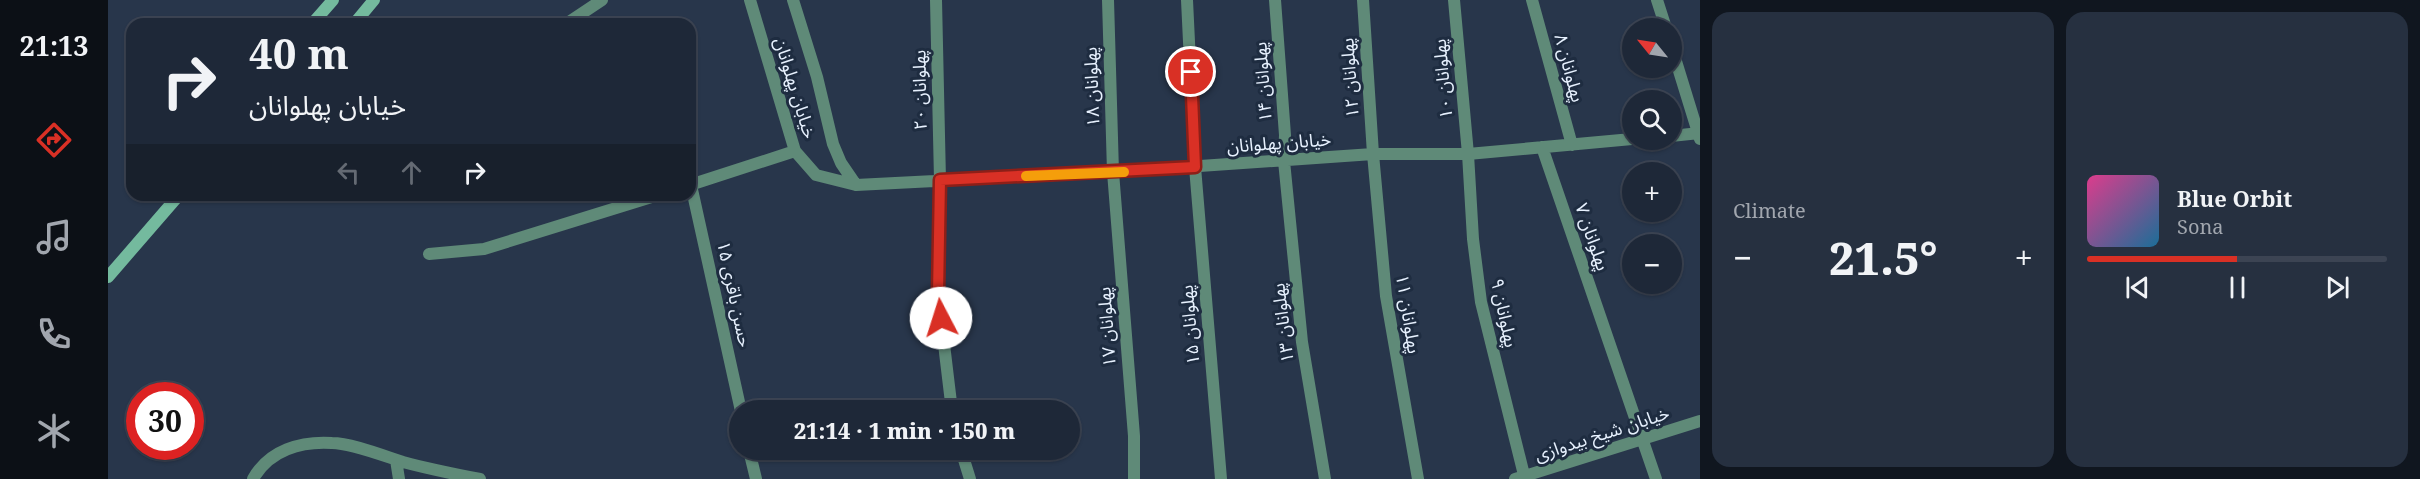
<!DOCTYPE html>
<meta charset="utf-8">
<style>
body{margin:0;font-family:"Noto Serif","Noto Sans Arabic",serif;background:#263040;color:#f1f3f6;height:100vh;display:flex;flex-direction:column;font-size:22px;white-space:nowrap}
*{box-sizing:border-box;margin:0}
p{font-size:20px;color:#a1a6ae}
.icon{flex:none;width:33px;height:33px;fill:none;stroke:currentColor;stroke-width:2;stroke-linecap:round;stroke-linejoin:round}
.map{position:relative;flex:1;overflow:hidden}
.sheet{display:flex;flex-direction:column;gap:12px;padding:12px;background:#10161f;width:720px}
.sheet>*{flex:none}
.banner{position:absolute;left:18px;top:18px;width:570px;height:183px;border-radius:18px;box-shadow:0 2px 4px #0004,0 0 0 2px #3c4453;background:#1e2838;color:#f1f3f6;overflow:hidden}
.needle{width:39px;rotate:300deg}
.buttons{position:absolute;left:1514px;top:18px;display:grid;gap:12px}
.buttons a{display:grid;place-items:center;width:60px;height:60px;border-radius:50%;background:#1e2838;box-shadow:0 2px 4px #0004,0 0 0 2px #3c4453;font-size:30px}
.speed{position:absolute;left:18px;top:382px;display:flex;gap:12px;font-size:30px;font-weight:700;text-align:center}
.speed>*{display:grid;place-content:center;width:78px;height:78px;border-radius:50%;background:#1e2838;box-shadow:0 2px 4px #0004,0 0 0 2px #3c4453;line-height:1}
.speed .limit{border:9px solid #d22;background:#fff;color:#111}
.pin{position:absolute;display:grid;place-items:center;width:51px;height:51px;color:#fff;margin:-26px;border:3px solid #fff;border-radius:50%;box-shadow:0 2px 6px #0007}
.me{position:absolute;width:66px;margin:-33px;rotate:355deg;stroke-linejoin:round;filter:drop-shadow(0 0 4px #0008)}
.turn{display:flex;align-items:center;gap:21px;height:126px;padding:0 24px;font-size:27px}
.turn .icon{width:78px;height:78px;stroke-width:2.5}
.turn b{display:block;font-size:42px;line-height:51px}
.lanes{display:flex;align-items:center;height:57px;padding:0 24px;background:#0003;justify-content:center;gap:30px;direction:ltr}
.lanes .off{opacity:.35}
.big{font-size:45px;font-weight:800;line-height:1.1}
.sheet .tile{flex:1;display:flex;flex-direction:column;justify-content:center;gap:9px;min-width:0;padding:0 21px;border-radius:18px;background:#263040}
.song{display:flex;align-items:center;gap:18px}
.cover{width:72px;height:72px;border-radius:9px;background:linear-gradient(135deg,hsl(330 70% 55%),hsl(200 70% 35%))}
.played{height:6px;border-radius:3px;background:linear-gradient(90deg,#d93025 50%,#3c4453 50%)}
.keys{display:flex;justify-content:space-around;direction:ltr}
.heat{display:flex;justify-content:space-between;align-items:center;font-size:33px;direction:ltr}
.sheet .tiles{flex:1;display:grid;gap:12px;grid-template-columns:repeat(2,1fr)}
.trip{position:absolute;left:621px;top:400px;width:351px;height:60px;border-radius:30px;background:#1e2838;box-shadow:0 2px 4px #0004,0 0 0 2px #3c4453;font-weight:800;line-height:60px;text-align:center}
main{display:flex;flex:1;min-height:0}
.menu{display:flex;flex-direction:column;width:108px;justify-content:space-around;align-items:center;background:#0c1016;color:#a1a6ae}
.menu .icon{width:42px;height:42px}
.menu .active{color:#d93025}
.menu b{font-size:27px;color:#f1f3f6}
.map>svg:first-child{display:block}
.lines{fill:none;stroke-linecap:round;stroke-linejoin:round}
.street{stroke:#5f8a78;stroke-width:12}
.secondary{stroke:#74ba9e;stroke-width:12}
.route-casing{stroke:#8d1f18;stroke-width:15}
.route{stroke:#d93025;stroke-width:10}
.slow{stroke:#f59e0b;stroke-width:10}
.labels{text-anchor:middle;stroke-width:6;stroke-linejoin:round;paint-order:stroke}
.street-label{font-size:18px;fill:#e7f1fe;stroke:#1e2c40}
</style>
<main>
<nav class="menu">
<b>21:13</b>
<svg class="icon active" aria-label="directions" viewBox="0 0 24 24"><path d="M12 3l9 9-9 9-9-9zM9 14v-3h6M13 9l2 2-2 2"/></svg>
<svg class="icon" aria-label="music" viewBox="0 0 24 24"><path d="M9 18V5l10-2v13"/><circle cx="6" cy="18" r="3"/><circle cx="16" cy="16" r="3"/></svg>
<svg class="icon" aria-label="phone" viewBox="0 0 24 24"><path d="M5 4h4l2 5-3 2q2 4 5 5l2-3 5 2v4C11 20 4 13 5 4z"/></svg>
<svg class="icon" aria-label="climate" viewBox="0 0 24 24"><path d="M12 3v18M4 7l16 10M4 17L20 7"/></svg>
</nav>
<div class="map">
<svg width="1592" height="479" viewBox="0 0 1592 479">
<rect width="100%" height="100%" fill="#28364b"/>
<g class="lines">
<path class="street" d="M 642,0 L 687,151 L 708,175 L 748,185 L 1005,172 L 1265,154 L 1360,154 L 1524,139
M 685,0 L 709,77 L 725,144 L 733,163 L 748,185
M 828,0 L 832,180 L 830,294 L 844,411
M 1000,0 L 1005,172 L 1026,436 L 1026,479
M 1079,0 L 1087,167 L 1113,479
M 1167,0 L 1177,135 L 1176,161 L 1194,342 L 1217,479
M 1255,0 L 1265,154 L 1278,296 L 1310,479
M 1346,0 L 1360,154 L 1365,239 L 1373,302 L 1417,479
M 1424,0 L 1464,145
M 1549,0 L 1558,28
M 458,24 L 494,0
M 1563,45 L 1592,139
M 1563,136 L 1592,133
M 1434,147 L 1548,479
M 582,185 L 687,151
M 583,185 L 633,411
M 321,254 L 376,249 L 550,195
M 641,450 L 648,479
M 853,450 L 862,479
M 288,460 L 291,479
M 145,479 C 161,450 193,441 224,443 C 243,443 276,456 295,462 C 321,469 346,474 372,479
M 1407,479 L 1592,421"/>
<path class="secondary" d="M 204,24 L 225,0
M 246,24 L 266,0
M 0,277 L 71,195"/>
</g>
<g class="lines">
<defs>
<path id="route" d="M 833,318 L 830,294 L 832,180 L 1087,167 L 1083,72"/>
</defs>
<use href="#route" class="route-casing"/>
<use href="#route" class="route"/>
<path class="slow" d="M 918,176 L 1016,172"/>
</g>
<g class="labels">
<g class="street-label">
<text transform="translate(1461 68) rotate(75)" y="6">پهلوانان ۸</text>
<text transform="translate(1242 78) rotate(-94)" y="6">پهلوانان ۱۲</text>
<text transform="translate(1335 79) rotate(-95)" y="6">پهلوانان ۱۰</text>
<text transform="translate(1155 82) rotate(-94)" y="6">پهلوانان ۱۴</text>
<text transform="translate(984 87) rotate(-92)" y="6">پهلوانان ۱۸</text>
<text transform="translate(687 88) rotate(73)" y="6">خیابان پهلوانان</text>
<text transform="translate(812 90) rotate(-91)" y="6">پهلوانان ۲۰</text>
<text transform="translate(1171 143) rotate(-4)" y="6">خیابان پهلوانان</text>
<text transform="translate(1484 237) rotate(71)" y="6">پهلوانان ۷</text>
<text transform="translate(626 294) rotate(78)" y="6">حسن باقری ۱۵</text>
<text transform="translate(1396 313) rotate(78)" y="6">پهلوانان ۹</text>
<text transform="translate(1300 314) rotate(81)" y="6">پهلوانان ۱۱</text>
<text transform="translate(1175 323) rotate(-97)" y="6">پهلوانان ۱۳</text>
<text transform="translate(1082 325) rotate(-95)" y="6">پهلوانان ۱۵</text>
<text transform="translate(999 327) rotate(-94)" y="6">پهلوانان ۱۷</text>
<text transform="translate(1494 434) rotate(-18)" y="6">خیابان شیخ بیدوازی</text>
</g>
</g>
</svg>
<div class="buttons">
<a><svg class="needle" viewBox="-14 -14 28 28"><path d="M0-13l5 13h-10z" fill="#e53935"/><path d="M0 13l5-13h-10z" fill="#a1a6ae"/></svg></a>
<a><svg class="icon" aria-label="search" viewBox="0 0 24 24"><circle cx="10" cy="10" r="6"/><path d="M15 15l6 6"/></svg></a>
<a>+</a>
<a>−</a>
</div>
<div class="speed"><div class="limit">30</div></div>
<div class="pin" style="left:1083px;top:72px;background:#d93025"><svg class="icon" aria-label="arrive" viewBox="0 0 24 24"><path d="M6 21V4h12l-3 4 3 4H6"/></svg></div>
<svg class="me" style="left:833px;top:318px" viewBox="-20 -20 40 40"><circle r="19" fill="#fff"/><path d="M0-13L10 11 0 6-10 11z" fill="#d93025"/></svg>
<div class="trip">21:14 · 1 min · 150 m</div>
<div class="banner">
<div class="turn"><svg class="icon" aria-label="right" viewBox="0 0 24 24"><path d="M7 20v-9h11M14 6l5 5-5 5"/></svg><div><b>40 m</b>خیابان پهلوانان</div></div>
<div class="lanes"><svg class="icon off" aria-label="left" viewBox="0 0 24 24"><path d="M17 20v-9H6M10 6l-5 5 5 5"/></svg><svg class="icon off" aria-label="ahead" viewBox="0 0 24 24"><path d="M12 20V5M6 11l6-6 6 6"/></svg><svg class="icon" aria-label="right" viewBox="0 0 24 24"><path d="M7 20v-9h11M14 6l5 5-5 5"/></svg></div>
</div>
</div>
<section class="sheet">
<div class="tiles">
<div class="tile"><p>Climate</p>
<div class="heat"><a>−</a><b class="big">21.5°</b><a>+</a></div>
</div>
<div class="tile">
<div class="song"><i class="cover"></i><div><b>Blue Orbit</b><p>Sona</p></div></div>
<div class="played"></div>
<div class="keys"><svg class="icon" aria-label="previous" viewBox="0 0 24 24"><path d="M18 5L8 12l10 7zM5 5v14"/></svg><svg class="icon" aria-label="pause" viewBox="0 0 24 24"><path d="M8 5v14M16 5v14"/></svg><svg class="icon" aria-label="next" viewBox="0 0 24 24"><path d="M6 5l10 7-10 7zM19 5v14"/></svg></div>
</div>
</div>
</section>
</main>
